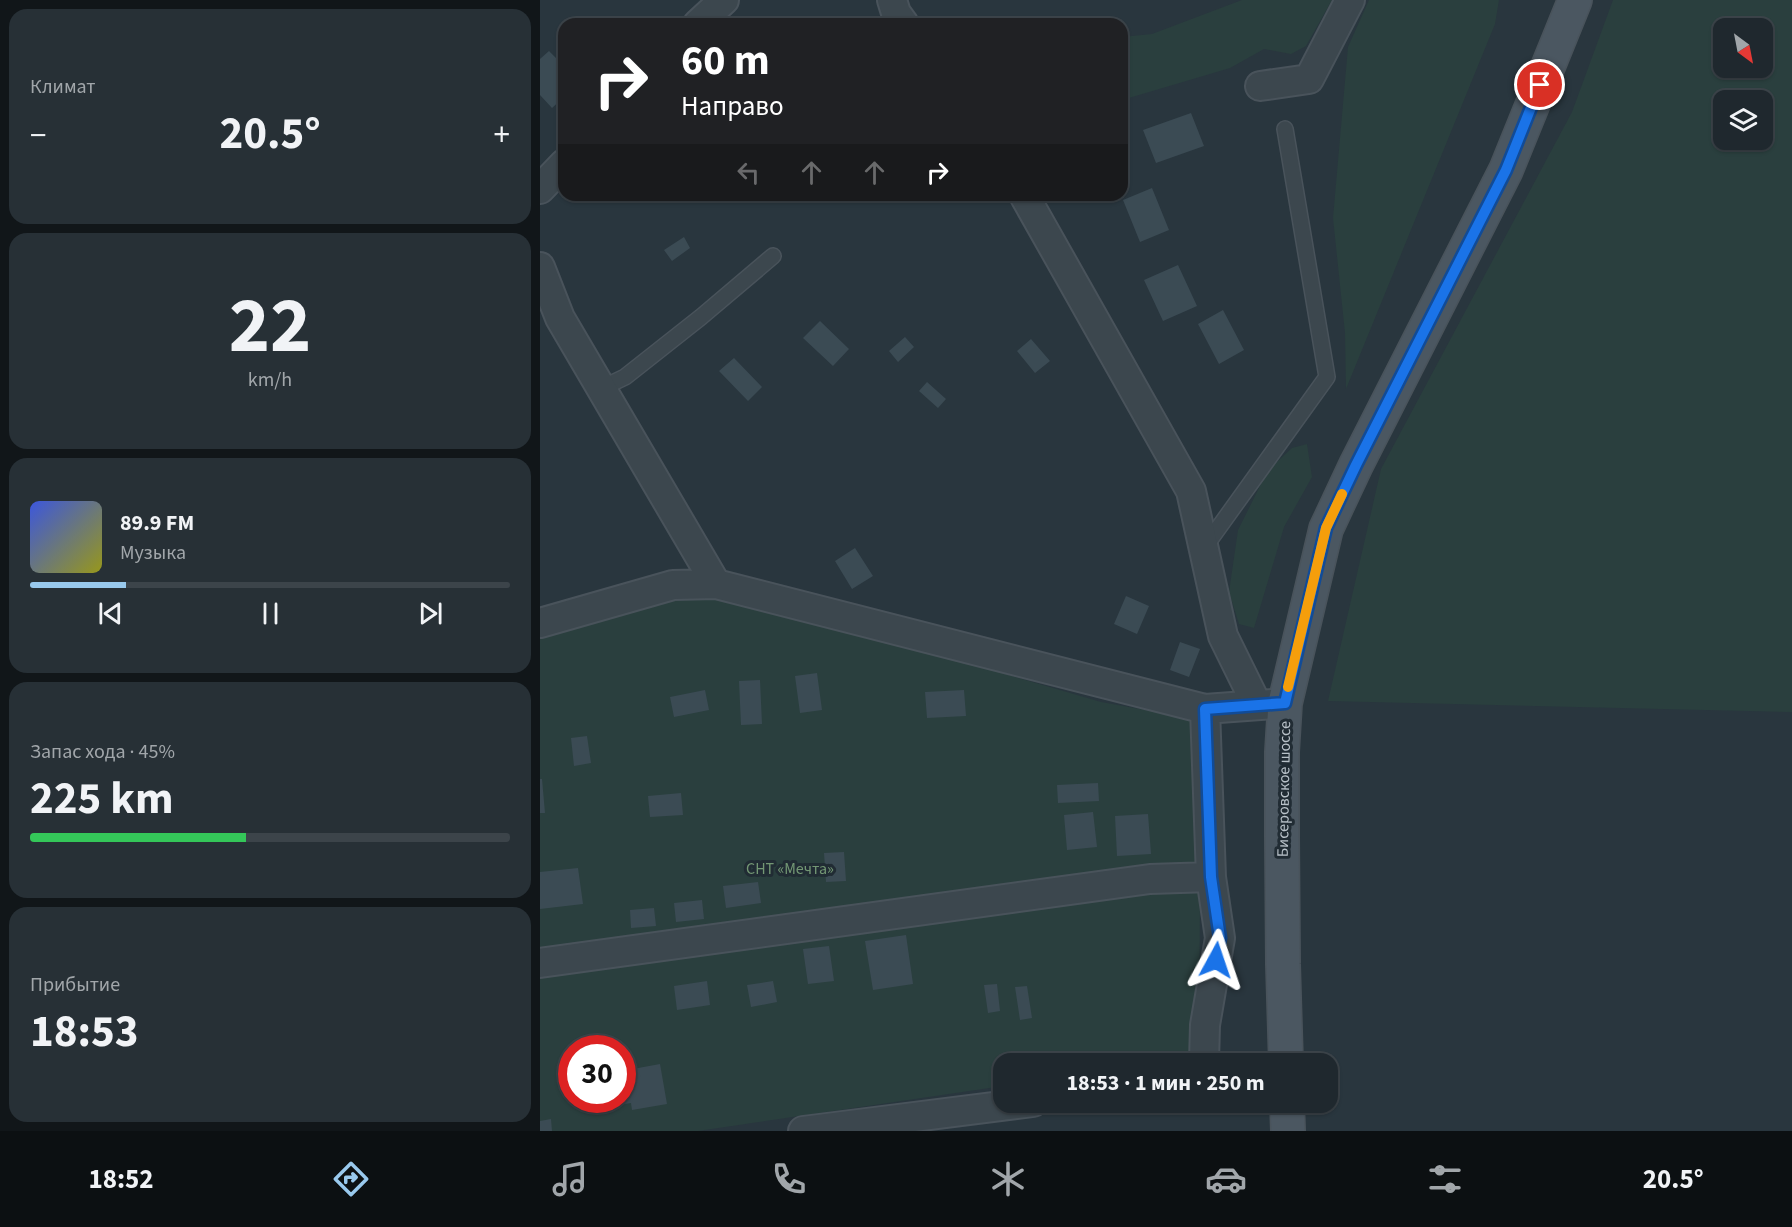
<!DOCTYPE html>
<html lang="ru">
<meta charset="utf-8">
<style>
body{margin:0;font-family:"Source Sans 3",sans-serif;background:#273036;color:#f1f3f6;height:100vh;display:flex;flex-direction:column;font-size:22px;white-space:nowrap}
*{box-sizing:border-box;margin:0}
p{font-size:20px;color:#a1a6aa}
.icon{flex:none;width:33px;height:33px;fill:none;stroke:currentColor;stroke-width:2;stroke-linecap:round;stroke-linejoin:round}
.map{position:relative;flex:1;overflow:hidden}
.drawer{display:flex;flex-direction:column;gap:9px;padding:9px;background:#111619;width:540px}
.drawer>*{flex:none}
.top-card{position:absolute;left:18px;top:18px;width:570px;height:183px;border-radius:18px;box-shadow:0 2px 4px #0004,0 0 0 2px #3c444a;background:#202124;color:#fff;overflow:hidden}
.needle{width:39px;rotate:148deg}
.tools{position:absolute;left:1173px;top:18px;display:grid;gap:12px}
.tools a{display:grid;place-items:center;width:60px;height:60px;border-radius:12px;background:#1f282e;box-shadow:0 2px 4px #0004,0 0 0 2px #3c444a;font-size:30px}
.speed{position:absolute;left:18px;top:1035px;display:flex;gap:12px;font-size:30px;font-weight:700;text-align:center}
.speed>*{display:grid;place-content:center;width:78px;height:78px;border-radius:50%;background:#1f282e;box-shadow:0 2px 4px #0004,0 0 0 2px #3c444a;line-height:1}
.speed .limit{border:9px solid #d22;background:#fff;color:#111}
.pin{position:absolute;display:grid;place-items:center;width:51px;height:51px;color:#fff;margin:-26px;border:3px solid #fff;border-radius:50%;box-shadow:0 2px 6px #0007}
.me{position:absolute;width:66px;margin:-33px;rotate:5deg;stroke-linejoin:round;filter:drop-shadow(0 0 4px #0008)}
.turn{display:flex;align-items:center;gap:21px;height:126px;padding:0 24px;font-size:27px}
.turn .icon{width:78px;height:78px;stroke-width:2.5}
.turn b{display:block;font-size:42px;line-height:51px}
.lanes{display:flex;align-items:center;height:57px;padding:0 24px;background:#0003;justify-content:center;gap:30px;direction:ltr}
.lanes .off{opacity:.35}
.big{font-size:45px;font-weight:700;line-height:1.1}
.drawer .tile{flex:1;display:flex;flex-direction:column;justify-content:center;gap:9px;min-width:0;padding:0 21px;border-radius:18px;background:#273036}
.drawer .dial{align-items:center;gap:0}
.dial b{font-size:78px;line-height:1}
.song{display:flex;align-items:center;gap:18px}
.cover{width:72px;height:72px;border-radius:9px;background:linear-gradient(135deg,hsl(230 70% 55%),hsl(60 70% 35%))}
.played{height:6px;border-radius:3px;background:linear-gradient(90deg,#99c9ed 20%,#3c444a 20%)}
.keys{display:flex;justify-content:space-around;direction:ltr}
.heat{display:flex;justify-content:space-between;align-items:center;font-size:33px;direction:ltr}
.charge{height:9px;border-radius:4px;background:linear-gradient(90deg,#34c759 45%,#3c444a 0)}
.trip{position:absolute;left:453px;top:1053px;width:345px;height:60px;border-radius:18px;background:#1f282e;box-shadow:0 2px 4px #0004,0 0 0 2px #3c444a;font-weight:700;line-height:60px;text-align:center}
.tabs{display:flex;height:96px;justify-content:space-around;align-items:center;background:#0c1012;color:#a1a6aa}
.tabs .icon{width:42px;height:42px}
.tabs .on{color:#99c9ed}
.tabs b{font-size:27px;color:#f1f3f6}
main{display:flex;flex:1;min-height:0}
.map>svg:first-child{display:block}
.green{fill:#2a3f3e;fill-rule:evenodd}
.building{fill:#3b4b54}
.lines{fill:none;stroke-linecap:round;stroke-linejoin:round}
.service-casing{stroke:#49535b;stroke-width:18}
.minor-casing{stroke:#49535b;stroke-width:32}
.secondary-casing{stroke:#49535b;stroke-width:36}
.service{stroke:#3c474e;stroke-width:15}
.minor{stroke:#3c474e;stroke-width:28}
.secondary{stroke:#4b5761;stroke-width:33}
.route-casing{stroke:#114b97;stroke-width:15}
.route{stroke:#1a73e8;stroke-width:10}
.slow{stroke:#f59e0b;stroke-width:10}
.labels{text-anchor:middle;stroke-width:6;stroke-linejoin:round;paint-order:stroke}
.street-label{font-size:16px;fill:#b9c2c9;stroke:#212c34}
.park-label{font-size:16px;fill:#739774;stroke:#212c34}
</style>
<main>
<section class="drawer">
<div class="tile"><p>Климат</p>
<div class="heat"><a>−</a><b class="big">20.5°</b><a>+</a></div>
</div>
<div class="tile dial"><b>22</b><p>km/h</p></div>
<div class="tile">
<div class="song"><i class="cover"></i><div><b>89.9 FM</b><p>Музыка</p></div></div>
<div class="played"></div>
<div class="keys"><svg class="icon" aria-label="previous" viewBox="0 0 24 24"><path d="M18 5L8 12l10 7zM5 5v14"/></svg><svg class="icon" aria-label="pause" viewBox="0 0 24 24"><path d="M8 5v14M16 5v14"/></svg><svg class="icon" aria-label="next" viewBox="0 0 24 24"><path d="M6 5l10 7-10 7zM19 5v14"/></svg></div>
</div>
<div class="tile"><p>Запас хода · 45%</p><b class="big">225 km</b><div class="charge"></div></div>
<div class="tile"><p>Прибытие</p><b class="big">18:53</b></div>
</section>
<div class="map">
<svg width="1252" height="1131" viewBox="0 0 1252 1131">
<rect width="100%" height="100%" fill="#29363e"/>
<path class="green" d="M 702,0 L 792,0 L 766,46 L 751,54 L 724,49 L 690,68 L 582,100 L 582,37 L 612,34 Z
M 829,0 L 959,0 L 955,24 L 806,389 L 805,333 L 793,218 L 808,47 Z
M 1073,0 L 1252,0 L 1252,712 L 788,701 L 841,469 L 1032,112 ZM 1184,28 L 1222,28 L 1222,68 L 1184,68 ZM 1222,100 L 1222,140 L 1184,140 L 1184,100 Z
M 767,444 L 772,477 L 744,527 L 714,628 L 699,624 L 689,592 L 698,530 L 728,470 L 752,448 Z
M 136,595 L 224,604 L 561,702 L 661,720 L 659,1058 L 621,1064 L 464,1064 L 463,1086 L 158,1131 L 0,1131 L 0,633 ZM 32,1048 L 82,1048 L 82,1100 L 32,1100 Z"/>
<path class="building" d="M 9,51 L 24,66 L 24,97 L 12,108 L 0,95 L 0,59 Z
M 651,113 L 664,146 L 616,163 L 603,130 Z
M 612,188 L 629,230 L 600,242 L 583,200 Z
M 144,237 L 150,248 L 132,261 L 124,250 Z
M 638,265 L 657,306 L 623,321 L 604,280 Z
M 683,310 L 704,350 L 679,364 L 658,324 Z
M 280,321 L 309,349 L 293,366 L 263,338 Z
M 365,337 L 374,347 L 358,362 L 349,351 Z
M 491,339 L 510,361 L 495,373 L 477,351 Z
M 194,358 L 222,387 L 208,401 L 179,371 Z
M 387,382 L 406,399 L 398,408 L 379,391 Z
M 315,548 L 333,576 L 312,589 L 295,561 Z
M 586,596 L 609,606 L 597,634 L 574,624 Z
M 640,642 L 660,649 L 649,677 L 630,670 Z
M 277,673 L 282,710 L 260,713 L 255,676 Z
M 220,680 L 222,724 L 201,725 L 199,681 Z
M 165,690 L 169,710 L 134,717 L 130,697 Z
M 424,690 L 426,716 L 387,718 L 385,692 Z
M 47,736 L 51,763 L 34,766 L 31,738 Z
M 0,779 L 2,779 L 5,813 L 0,813 Z
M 558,783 L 559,801 L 518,803 L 517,785 Z
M 141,793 L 143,815 L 110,817 L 108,796 Z
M 553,812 L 557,847 L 527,850 L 524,815 Z
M 608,814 L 611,854 L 577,856 L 575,816 Z
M 304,852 L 306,881 L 286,882 L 284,853 Z
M 38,868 L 43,904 L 0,909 L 0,872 Z
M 218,882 L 221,903 L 186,908 L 183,886 Z
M 162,900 L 164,919 L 136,922 L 134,903 Z
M 114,908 L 116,926 L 91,928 L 90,910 Z
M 366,935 L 373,984 L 333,990 L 325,941 Z
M 289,946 L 294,981 L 268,984 L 263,949 Z
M 167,981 L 170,1005 L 137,1010 L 134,986 Z
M 233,981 L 237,1002 L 211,1007 L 207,985 Z
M 457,984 L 460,1011 L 448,1013 L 444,985 Z
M 487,986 L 492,1018 L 480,1020 L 475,987 Z
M 120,1064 L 127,1104 L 92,1110 L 91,1103 L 79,1105 L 78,1100 L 82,1100 L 82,1071 Z
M 11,1119 L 12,1131 L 0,1131 L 0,1121 Z"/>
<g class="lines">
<defs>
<path id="service" d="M 62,388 L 85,377 L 161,317 L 233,256
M 664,548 L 787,377 L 745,129"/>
<path id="minor" d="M 352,0 L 356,13 L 364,24
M 158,24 L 184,0
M 720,86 L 769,79 L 810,0
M 0,189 L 24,164
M 484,195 L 651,491 L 683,636 L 717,705
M 0,267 L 20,318 L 176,584
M 0,623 L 133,585 L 176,584 L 665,709
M 0,963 L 610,879 L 671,877
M 661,1064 L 664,1062 L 665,1025 L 680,938 L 671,877 L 665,709 L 734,704
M 263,1131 L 493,1102"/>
<path id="secondary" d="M 746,1064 L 743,964 L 742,836 L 742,752 L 745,703 L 786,529 L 816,465 L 966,170 L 1035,0
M 747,1102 L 748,1131"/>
</defs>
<use href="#service" class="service-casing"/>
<use href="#minor" class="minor-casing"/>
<use href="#secondary" class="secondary-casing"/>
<use href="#service" class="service"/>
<use href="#minor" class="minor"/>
<use href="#secondary" class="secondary"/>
</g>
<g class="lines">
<defs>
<path id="route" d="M 676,960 L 680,938 L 671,877 L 665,709 L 745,703 L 786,528 L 816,465 L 966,170 L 1000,85"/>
</defs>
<use href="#route" class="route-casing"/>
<use href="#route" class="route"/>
<path class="slow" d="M 748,687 L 786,528 L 802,494"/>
</g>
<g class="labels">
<g class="street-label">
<text transform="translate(743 789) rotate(-89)" y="6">Бисеровское шоссе</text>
</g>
<g class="park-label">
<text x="250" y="874">СНТ «Мечта»</text>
</g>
</g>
</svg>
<div class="tools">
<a><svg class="needle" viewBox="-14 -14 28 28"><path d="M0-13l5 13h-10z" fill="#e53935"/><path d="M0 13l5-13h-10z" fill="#a1a6aa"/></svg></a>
<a><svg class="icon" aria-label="layers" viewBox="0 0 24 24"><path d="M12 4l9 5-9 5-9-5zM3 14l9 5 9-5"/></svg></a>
</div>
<div class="speed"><div class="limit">30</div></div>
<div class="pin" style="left:1000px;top:85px;background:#d93025"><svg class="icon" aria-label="arrive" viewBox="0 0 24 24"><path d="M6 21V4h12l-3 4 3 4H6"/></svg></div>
<svg class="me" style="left:676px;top:960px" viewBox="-20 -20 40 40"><path d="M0-17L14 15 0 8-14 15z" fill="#1a73e8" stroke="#fff" stroke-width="4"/></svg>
<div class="trip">18:53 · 1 мин · 250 m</div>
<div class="top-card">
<div class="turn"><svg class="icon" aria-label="right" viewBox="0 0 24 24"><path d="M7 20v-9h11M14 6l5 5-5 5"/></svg><div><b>60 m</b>Направо</div></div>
<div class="lanes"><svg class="icon off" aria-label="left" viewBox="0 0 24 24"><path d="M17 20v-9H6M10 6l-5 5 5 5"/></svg><svg class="icon off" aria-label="ahead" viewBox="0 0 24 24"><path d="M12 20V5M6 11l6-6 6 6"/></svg><svg class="icon off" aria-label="ahead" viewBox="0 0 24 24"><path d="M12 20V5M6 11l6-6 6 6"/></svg><svg class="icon" aria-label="right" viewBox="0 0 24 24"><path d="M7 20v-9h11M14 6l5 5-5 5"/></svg></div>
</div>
</div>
</main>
<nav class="tabs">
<b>18:52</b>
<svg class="icon on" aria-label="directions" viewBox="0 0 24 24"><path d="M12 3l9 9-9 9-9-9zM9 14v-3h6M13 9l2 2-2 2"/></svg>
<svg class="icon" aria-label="music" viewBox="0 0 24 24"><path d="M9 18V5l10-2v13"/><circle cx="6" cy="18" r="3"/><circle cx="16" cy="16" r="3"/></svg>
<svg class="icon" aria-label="phone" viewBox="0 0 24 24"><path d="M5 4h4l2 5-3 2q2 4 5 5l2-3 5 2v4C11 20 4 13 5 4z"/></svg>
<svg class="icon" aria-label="climate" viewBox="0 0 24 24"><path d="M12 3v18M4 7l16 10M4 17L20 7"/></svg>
<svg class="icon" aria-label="car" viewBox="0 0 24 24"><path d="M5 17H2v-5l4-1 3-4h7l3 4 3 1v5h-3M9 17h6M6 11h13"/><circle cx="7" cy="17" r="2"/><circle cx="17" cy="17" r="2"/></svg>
<svg class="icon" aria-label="filters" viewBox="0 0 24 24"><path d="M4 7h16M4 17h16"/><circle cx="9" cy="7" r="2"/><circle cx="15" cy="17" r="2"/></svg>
<b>20.5°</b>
</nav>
